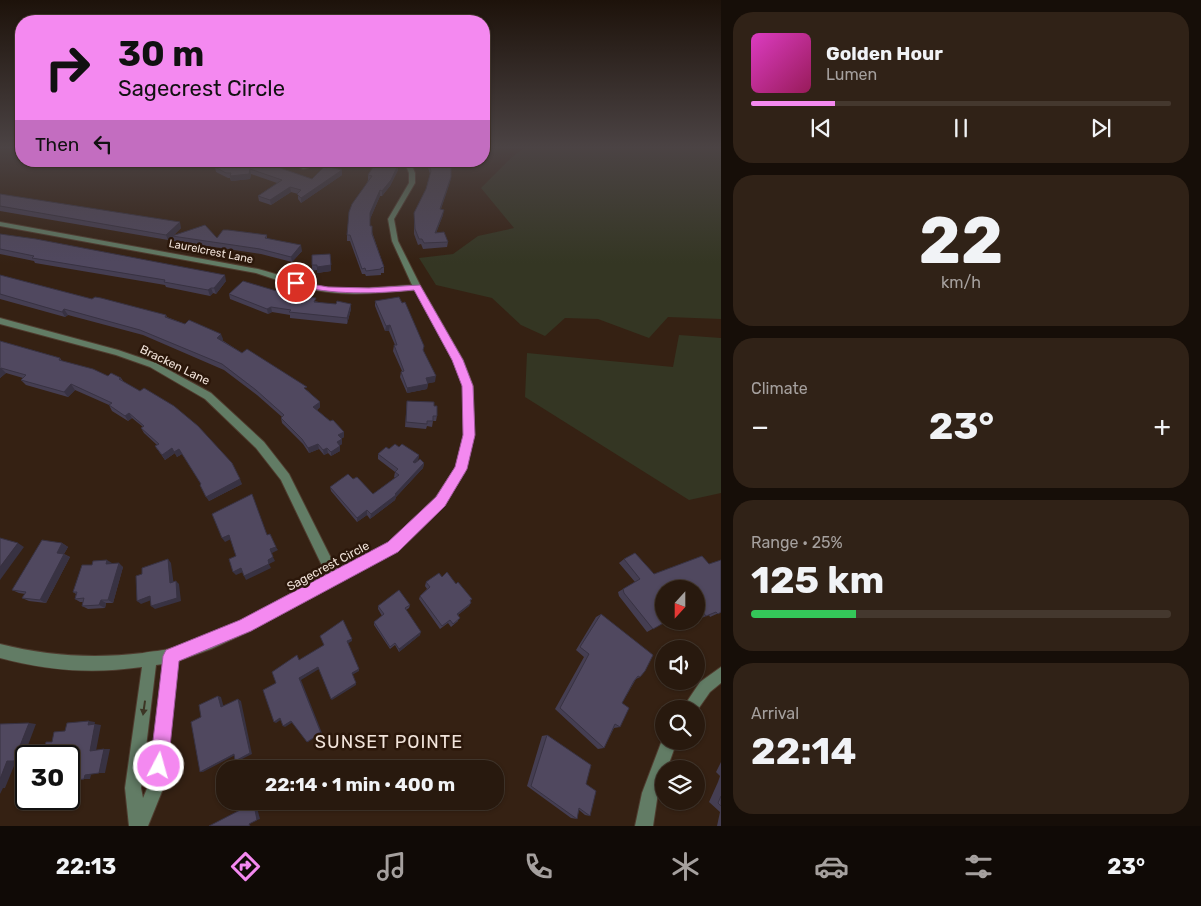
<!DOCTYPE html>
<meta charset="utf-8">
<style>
body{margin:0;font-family:Rubik,sans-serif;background:#302217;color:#f1f3f6;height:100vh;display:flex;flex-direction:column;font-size:19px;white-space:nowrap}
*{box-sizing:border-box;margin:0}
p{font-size:16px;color:#a5a09e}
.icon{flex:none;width:28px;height:28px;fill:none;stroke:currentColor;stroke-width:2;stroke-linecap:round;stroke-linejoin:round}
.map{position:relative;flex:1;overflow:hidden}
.sheet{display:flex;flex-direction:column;gap:12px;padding:12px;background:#160e08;width:480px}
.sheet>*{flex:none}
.hud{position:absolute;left:15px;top:15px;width:475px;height:152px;border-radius:20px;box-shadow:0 1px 4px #0004,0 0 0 1px #44382e;background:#f489f0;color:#111;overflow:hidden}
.needle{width:32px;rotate:201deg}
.controls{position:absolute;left:655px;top:580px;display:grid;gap:10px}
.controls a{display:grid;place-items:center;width:50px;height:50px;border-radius:50%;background:#28190e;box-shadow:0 1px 4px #0004,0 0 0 1px #44382e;font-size:25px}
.speed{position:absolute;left:15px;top:745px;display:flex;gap:10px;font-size:25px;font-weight:700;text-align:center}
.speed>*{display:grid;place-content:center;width:65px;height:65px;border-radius:50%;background:#28190e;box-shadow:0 1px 4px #0004,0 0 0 1px #44382e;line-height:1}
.speed .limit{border:2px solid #111;border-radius:8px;background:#fff;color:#111}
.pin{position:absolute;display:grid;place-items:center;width:42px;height:42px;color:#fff;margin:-21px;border:2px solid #fff;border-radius:50%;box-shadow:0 1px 5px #0007}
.me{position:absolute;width:55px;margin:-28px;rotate:6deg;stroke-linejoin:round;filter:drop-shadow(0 0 4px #0008)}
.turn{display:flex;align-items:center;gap:18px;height:105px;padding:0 20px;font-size:22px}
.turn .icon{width:65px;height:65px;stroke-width:2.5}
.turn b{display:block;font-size:35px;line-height:42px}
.then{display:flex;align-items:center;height:48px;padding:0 20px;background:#0003;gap:10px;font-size:19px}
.big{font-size:38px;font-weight:700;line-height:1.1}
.sheet .tile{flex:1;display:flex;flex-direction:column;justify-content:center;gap:8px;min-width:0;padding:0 18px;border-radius:20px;background:#302217}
.sheet .dial{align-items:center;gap:0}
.dial b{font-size:65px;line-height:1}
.song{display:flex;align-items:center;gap:15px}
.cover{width:60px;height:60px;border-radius:8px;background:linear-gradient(135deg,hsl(310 70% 55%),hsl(330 70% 35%))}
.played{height:5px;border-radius:2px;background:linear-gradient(90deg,#f489f0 20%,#44382e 20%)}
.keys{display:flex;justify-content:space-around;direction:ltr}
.heat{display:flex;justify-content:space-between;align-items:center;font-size:28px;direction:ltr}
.charge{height:8px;border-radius:4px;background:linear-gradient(90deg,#34c759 25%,#44382e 0)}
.trip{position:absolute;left:216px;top:760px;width:288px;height:50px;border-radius:20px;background:#28190e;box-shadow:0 1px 4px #0004,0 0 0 1px #44382e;font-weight:700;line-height:50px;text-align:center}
.dock{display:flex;height:80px;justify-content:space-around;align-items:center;background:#100a06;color:#a5a09e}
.dock .icon{width:35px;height:35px}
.dock .current{color:#f489f0}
.dock b{font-size:22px;color:#f1f3f6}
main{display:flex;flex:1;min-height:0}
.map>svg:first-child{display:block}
.green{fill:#343623}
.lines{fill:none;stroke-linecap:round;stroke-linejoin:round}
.minor-casing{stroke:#4f3c2f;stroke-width:2}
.minor{fill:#627c65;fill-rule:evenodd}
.wall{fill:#453e52}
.shaded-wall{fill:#383242}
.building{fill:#50485f;stroke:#383242}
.oneway{fill:#3c3525}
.route{fill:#f489f0;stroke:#9f599c}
.labels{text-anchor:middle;stroke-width:5;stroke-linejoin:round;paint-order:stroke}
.far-street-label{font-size:11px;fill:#f2e4db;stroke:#2b170a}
.street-label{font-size:12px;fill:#f2e4db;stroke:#2b170a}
.near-quarter-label{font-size:18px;letter-spacing:1px;fill:#f2e4db;stroke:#2b170a}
</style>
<main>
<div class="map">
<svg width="721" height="826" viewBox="0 0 721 826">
<rect width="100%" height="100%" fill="#352113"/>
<path class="green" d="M 524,148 L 721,148 L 721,319 L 668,317 L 649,338 L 598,319 L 565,318 L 545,336 L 521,325 L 492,298 L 436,285 L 419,258 L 453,254 L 478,236 L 514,228 L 481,188 L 512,157 Z
M 679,335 L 721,338 L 721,493 L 689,500 L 525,397 L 527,353 L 673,367 Z"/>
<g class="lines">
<defs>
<path id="minor" d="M 288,161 L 296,161 L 308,168 L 303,169 Z
M 404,161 L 410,161 L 415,173 L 415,183 L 394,219 L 398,241 L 421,287 L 463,360 L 473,386 L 474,435 L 465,472 L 444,505 L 397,551 L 250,631 L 211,649 L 178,661 L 165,784 L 148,826 L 129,826 L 125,788 L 142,667 C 93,674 48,671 0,658 L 0,644 C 47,656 94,659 143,653 C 152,651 163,651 173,648 C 227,633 277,602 327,576 L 281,480 L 256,448 L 205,399 L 150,367 L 116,355 L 0,324 L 0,318 L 118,350 L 156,363 L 211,393 L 264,442 L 289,474 L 337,570 L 389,543 L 436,497 L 456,467 L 464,435 L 463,386 L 453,360 L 415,290 C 386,292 357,296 328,292 C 304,289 280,281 256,273 L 0,226 L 0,222 L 258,269 C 278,274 297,282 318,286 C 349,291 381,287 412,285 L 392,241 L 388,219 L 409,183 L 409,173 ZM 163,664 L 149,784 L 143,798 L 141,788 L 156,665 Z
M 721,667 L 721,683 L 710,692 L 696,712 L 696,709 L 682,709 L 700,682 Z
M 664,735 L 664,741 L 677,741 L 667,769 L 664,769 L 664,778 L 658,793 L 653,826 L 635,826 L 642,793 Z"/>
</defs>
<use href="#minor" class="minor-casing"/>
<use href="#minor" class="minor"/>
</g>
<path class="wall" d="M 273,161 L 273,165 L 283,169 L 312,179 L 342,170 L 342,175 L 301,203 L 298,199 L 298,194 L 291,192 L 271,205 L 259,201 L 258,196 L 277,183 L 251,174 L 250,179 L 231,181 L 230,178 L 228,178 L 216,172 L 215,167 L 218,166 L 217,162 Z
M 318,161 L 347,161 L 331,167 Z
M 426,161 L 451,161 L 451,177 L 450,182 L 441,209 L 443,215 L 436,233 L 448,242 L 447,247 L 423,249 L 421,244 L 418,245 L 414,234 L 414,213 L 426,189 L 430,174 Z
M 398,170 L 390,186 L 382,196 L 380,196 L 370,219 L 370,226 L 384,267 L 384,273 L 381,273 L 381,275 L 366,276 L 365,274 L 362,274 L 350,241 L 347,241 L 347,235 L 368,180 L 368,175 Z
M 0,194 L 181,228 L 174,235 L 217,238 L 267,235 L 267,238 L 302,251 L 292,262 L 261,254 L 174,241 L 172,237 L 168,240 L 0,211 Z
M 0,234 L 226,281 L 216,294 L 213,293 L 210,296 L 166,287 L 165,285 L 35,263 L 34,261 L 0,254 Z
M 330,254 L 331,271 L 317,273 L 317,270 L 312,271 L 312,265 Z
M 0,275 L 92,299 L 166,315 L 167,317 L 223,339 L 222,340 L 242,353 L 308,391 L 320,402 L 320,407 L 317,410 L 330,421 L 344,432 L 344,437 L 341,439 L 342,444 L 340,445 L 340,451 L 331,456 L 328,453 L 324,455 L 319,449 L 309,453 L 303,444 L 282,423 L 281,418 L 282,417 L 257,395 L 224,370 L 143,335 L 68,315 L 65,317 L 0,299 Z
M 229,294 L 300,298 L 351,309 L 347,324 L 290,318 L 290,315 L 272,312 L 268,314 L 230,299 Z
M 375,301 L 423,350 L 435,382 L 428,383 L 427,389 L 407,393 L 400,377 L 401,372 L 402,371 L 393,351 L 394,345 L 395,345 L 389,331 L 385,331 L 375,306 Z
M 0,341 L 60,358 L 62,361 L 108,376 L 121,378 L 124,382 L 242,484 L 209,501 L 201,484 L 182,454 L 177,457 L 175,453 L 165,460 L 155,446 L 157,445 L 144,433 L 141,428 L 143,427 L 132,418 L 128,421 L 112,411 L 109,405 L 75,390 L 68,397 L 26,385 L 21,380 L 23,378 L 6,373 L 0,378 Z
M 407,401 L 434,406 L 437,416 L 436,421 L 433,421 L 432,427 L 427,426 L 426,429 L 405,427 Z
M 399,447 L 419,455 L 418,460 L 416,462 L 424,463 L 423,468 L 396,497 L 395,500 L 370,519 L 367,515 L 357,522 L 331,491 L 330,487 L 353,479 L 373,494 L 395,478 L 394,477 L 395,472 L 378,459 L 378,454 L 389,449 Z
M 62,543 L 68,547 L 64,554 L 70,557 L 46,603 L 29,601 L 22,598 L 25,594 L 19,593 L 12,590 Z
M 635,553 L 654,574 L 702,556 L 709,564 L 721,560 L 721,612 L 710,617 L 709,615 L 699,619 L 696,615 L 696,589 L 664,589 L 664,621 L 677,621 L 668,626 L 665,622 L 647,632 L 619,596 L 618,592 L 635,582 L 619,563 L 624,559 Z
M 112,564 L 123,567 L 113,603 L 106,603 L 105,608 L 88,609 L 82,606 L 83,602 L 80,602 L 75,599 L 76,594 L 73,592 Z
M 442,577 L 456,584 L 472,599 L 470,601 L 469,606 L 458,615 L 458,621 L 451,627 L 448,623 L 440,629 L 419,599 L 420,596 L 427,589 L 425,586 L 426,582 Z
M 410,605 L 409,608 L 406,610 L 420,635 L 399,652 L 395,645 L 390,649 L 374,625 L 374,622 L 382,616 L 378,609 L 378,606 Z
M 601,614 L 640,677 L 636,679 L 622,703 L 620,727 L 614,728 L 604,748 L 598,749 L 555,709 L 584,657 L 576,650 L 596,617 Z
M 547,735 L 586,784 L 590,816 L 585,815 L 579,810 L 577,819 L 571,818 L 527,786 L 542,736 Z
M 721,762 L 721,826 L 717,826 L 720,812 L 709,802 L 718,782 L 720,776 L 716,772 Z"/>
<path class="shaded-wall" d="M 332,161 L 347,161 L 331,167 L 331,162 Z
M 398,165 L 398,170 L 390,186 L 382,196 L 382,191 Z
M 250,169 L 251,174 L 250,179 L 231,181 L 230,176 Z
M 342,170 L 342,175 L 301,203 L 301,198 Z
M 451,177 L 450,182 L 439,214 L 440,209 Z
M 290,187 L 291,192 L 271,205 L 270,200 Z
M 380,190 L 380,196 L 370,219 L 370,213 Z
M 444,210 L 443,215 L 434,238 L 435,233 Z
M 180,222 L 181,228 L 168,240 L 166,235 Z
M 301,245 L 302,251 L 292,262 L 291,257 Z
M 331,265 L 331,271 L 317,273 L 317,267 Z
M 225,275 L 226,281 L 216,294 L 214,288 Z
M 211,288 L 213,293 L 210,296 L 208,290 Z
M 351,304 L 351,309 L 347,324 L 347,318 Z
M 271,307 L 272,312 L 268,314 L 267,309 Z
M 64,309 L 68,315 L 65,317 L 62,312 Z
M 390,325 L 389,331 L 385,331 L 386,326 Z
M 221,334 L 223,339 L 219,343 L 217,338 Z
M 1,368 L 6,373 L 0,378 L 0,369 Z
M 436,376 L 435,382 L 425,384 L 426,378 Z
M 71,384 L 75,390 L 68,397 L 64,392 Z
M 428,384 L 427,389 L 407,393 L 407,388 Z
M 320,402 L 320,407 L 314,412 L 313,407 Z
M 129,413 L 132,418 L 128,421 L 125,416 Z
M 344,432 L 344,437 L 339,440 L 338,435 Z
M 342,439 L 342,444 L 337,447 L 337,442 Z
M 318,444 L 319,449 L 309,453 L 308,448 Z
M 340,446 L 340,451 L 331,456 L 331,452 Z
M 172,448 L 175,453 L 165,460 L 162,455 Z
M 327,448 L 328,453 L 324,455 L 323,450 Z
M 179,449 L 182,454 L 177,457 L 174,452 Z
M 419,455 L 418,460 L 412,466 L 413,462 Z
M 424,463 L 423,468 L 396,497 L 395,500 L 370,519 L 371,514 L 395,494 Z
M 240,479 L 242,484 L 209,501 L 206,497 Z
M 367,510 L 367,515 L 357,522 L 357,518 Z
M 229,535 L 231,539 L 225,542 L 222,538 Z
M 18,543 L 24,547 L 0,580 L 0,567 Z
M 62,543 L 68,547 L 62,557 L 57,553 Z
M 276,547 L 278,550 L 272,553 L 270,549 Z
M 64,554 L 70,557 L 46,603 L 40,600 Z
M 273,557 L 275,561 L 269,564 L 268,560 Z
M 168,559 L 171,563 L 174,586 L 170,583 Z
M 107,560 L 112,563 L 106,564 Z
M 119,563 L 123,567 L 113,603 L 108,600 Z
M 269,564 L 271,568 L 246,580 L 244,576 Z
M 241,568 L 243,572 L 236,575 L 233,572 Z
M 176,581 L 179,584 L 181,601 L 155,609 L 151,606 Z
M 150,596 L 154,599 L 141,604 L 137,601 Z
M 101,600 L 106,603 L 105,608 L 99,605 Z
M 471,603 L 469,606 L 455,617 L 457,614 Z
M 421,632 L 420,635 L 399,652 L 399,649 Z
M 352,639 L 352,641 L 347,644 L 347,641 Z
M 318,667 L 319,669 L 301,680 L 322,733 L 308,742 L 307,742 L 299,678 Z
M 359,669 L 359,671 L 352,675 L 352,673 Z
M 356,683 L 356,685 L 332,700 L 331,699 Z
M 218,696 L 221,697 L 224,708 L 221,707 Z
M 238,699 L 241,701 L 252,754 L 238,761 L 235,761 Z
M 280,718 L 282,719 L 276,723 L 274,722 Z
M 89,721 L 95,722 L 94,726 L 88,725 Z
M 291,721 L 293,722 L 285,727 L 283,726 Z
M 29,723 L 36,724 L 22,761 L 14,761 Z
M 95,724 L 101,725 L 96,751 L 90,751 Z
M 104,749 L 110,749 L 105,773 L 99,773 Z
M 234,754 L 237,754 L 203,772 L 200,772 Z
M 7,761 L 16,761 L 5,788 L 3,788 L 0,794 L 0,779 Z
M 85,775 L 91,775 L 90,779 L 84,779 Z
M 55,799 L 63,799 L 62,802 L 54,803 Z
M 256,804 L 260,819 L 257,820 L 254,805 Z"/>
<path class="building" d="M 219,161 L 272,161 L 268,163 L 283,169 L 312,179 L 325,166 L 342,170 L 301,198 L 297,194 L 301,190 L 290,187 L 270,200 L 258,196 L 282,180 L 250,169 L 249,174 L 230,176 L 231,173 L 226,173 L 215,167 L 221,165 L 217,162 Z
M 377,161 L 391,161 L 394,165 L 398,165 L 391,180 L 382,191 L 380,190 L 370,213 L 370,226 L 372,226 L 372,234 L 384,267 L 381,268 L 381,269 L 366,271 L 365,268 L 362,269 L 350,235 L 347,235 L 349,212 L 352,204 L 372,176 L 368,175 Z
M 428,161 L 451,161 L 451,177 L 440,209 L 444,210 L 435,233 L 444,232 L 448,242 L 424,243 L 422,239 L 419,239 L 415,229 L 414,213 L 426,189 L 431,171 Z
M 0,194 L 180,222 L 166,235 L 0,206 Z
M 205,225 L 217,238 L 223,230 L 228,230 L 267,235 L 265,238 L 301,245 L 291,257 L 260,249 L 172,236 Z
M 0,234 L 36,239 L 225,275 L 214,288 L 211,288 L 208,290 L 164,282 L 165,280 L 32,258 L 34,256 L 0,249 Z
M 330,254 L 331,265 L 317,267 L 317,265 L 312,265 L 312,255 Z
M 0,275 L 92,299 L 95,297 L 101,298 L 166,315 L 165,317 L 185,324 L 189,320 L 221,334 L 217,338 L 242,353 L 247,349 L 307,387 L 304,388 L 320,402 L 313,407 L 330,421 L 333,420 L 344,432 L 338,435 L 342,439 L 337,442 L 340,446 L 331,452 L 327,448 L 323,450 L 318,444 L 308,448 L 302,439 L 281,418 L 284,415 L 256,390 L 222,364 L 140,330 L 64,309 L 62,312 L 0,294 Z
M 243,281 L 300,298 L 301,297 L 316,298 L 314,302 L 336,304 L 337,301 L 351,304 L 347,318 L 289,312 L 291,310 L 271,307 L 267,309 L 229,294 Z
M 399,297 L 402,303 L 405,302 L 424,346 L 423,350 L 436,376 L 426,378 L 428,384 L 407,388 L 401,372 L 404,371 L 394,345 L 397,345 L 390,325 L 386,326 L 375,301 Z
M 0,341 L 60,358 L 59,360 L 93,369 L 108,376 L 111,373 L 121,378 L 119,379 L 140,391 L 144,388 L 174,406 L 198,426 L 232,463 L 240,479 L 206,497 L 200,485 L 201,484 L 179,449 L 174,452 L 172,448 L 162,455 L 155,446 L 159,444 L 141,428 L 144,426 L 129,413 L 125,416 L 109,405 L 112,403 L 71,384 L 64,392 L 21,380 L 26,375 L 1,368 L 0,369 Z
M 407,401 L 434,402 L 434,406 L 437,406 L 437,416 L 433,416 L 433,421 L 427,421 L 427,424 L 406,422 Z
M 395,444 L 399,447 L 402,444 L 419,455 L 413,462 L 415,463 L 420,459 L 424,463 L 395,494 L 396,495 L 371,514 L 367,510 L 357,518 L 330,487 L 348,474 L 353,479 L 357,477 L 373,494 L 399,475 L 395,472 L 398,469 L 378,454 L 386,447 L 389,449 Z
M 252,494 L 267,535 L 270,534 L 276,547 L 270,549 L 273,557 L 268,560 L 269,564 L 244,576 L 241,568 L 233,572 L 229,559 L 236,556 L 229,535 L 222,538 L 212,514 Z
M 0,538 L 18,543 L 0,567 Z
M 42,540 L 62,543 L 57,553 L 64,554 L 40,600 L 22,598 L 26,592 L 12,590 Z
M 635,553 L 654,574 L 702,556 L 709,564 L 721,560 L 721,612 L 718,614 L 716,612 L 706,616 L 701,610 L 696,613 L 696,589 L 664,589 L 664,621 L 667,621 L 653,629 L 624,593 L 623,589 L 640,579 L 624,559 Z
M 168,559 L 170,583 L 176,581 L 177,598 L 151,606 L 150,596 L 137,601 L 136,576 L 142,574 L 142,568 Z
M 107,560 L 106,564 L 119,563 L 108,600 L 101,600 L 99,605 L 82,606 L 84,598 L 75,599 L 77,592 L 73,592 L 82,565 L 92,565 L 93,561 Z
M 447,572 L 456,584 L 458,582 L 472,599 L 470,600 L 471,603 L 457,614 L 460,618 L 453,624 L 450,620 L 442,626 L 420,596 L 430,587 L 426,582 L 439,573 L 442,577 Z
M 399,590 L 410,605 L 405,608 L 421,632 L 399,649 L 395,643 L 390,647 L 374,622 L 384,614 L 378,606 Z
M 601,614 L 653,655 L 645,671 L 640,677 L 638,676 L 634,681 L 622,703 L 629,708 L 620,727 L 615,724 L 604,748 L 560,708 L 589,654 L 580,647 Z
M 343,620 L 352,639 L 347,641 L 359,669 L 352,673 L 356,683 L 331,699 L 318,667 L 299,678 L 321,733 L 307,742 L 291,721 L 283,726 L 280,718 L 274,722 L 263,690 L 276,683 L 272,672 L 297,655 L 299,660 L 324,645 L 320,636 Z
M 218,696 L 221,707 L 238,699 L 250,753 L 235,761 L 234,754 L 200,772 L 191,722 L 201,717 L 199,705 Z
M 89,721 L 88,725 L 95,724 L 90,751 L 104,749 L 99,773 L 85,775 L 84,779 L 69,781 L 69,756 L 42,756 L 46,742 L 52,742 L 54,732 L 65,731 L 67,723 Z
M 29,723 L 14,761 L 7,761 L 0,779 L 0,724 Z
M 547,735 L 591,765 L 586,784 L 596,791 L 590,816 L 579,808 L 577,819 L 531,786 Z
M 721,796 L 721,806 L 718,803 Z
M 38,799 L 55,799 L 54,803 L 36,806 Z
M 254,805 L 257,820 L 249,824 L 250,826 L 209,826 L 246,807 L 246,809 Z"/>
<defs><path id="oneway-solid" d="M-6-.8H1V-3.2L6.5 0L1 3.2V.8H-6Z" transform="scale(1.25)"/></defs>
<use class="oneway" href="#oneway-solid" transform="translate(144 708) rotate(98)"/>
<linearGradient id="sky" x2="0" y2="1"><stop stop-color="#1d120a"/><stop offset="0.56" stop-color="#4b4344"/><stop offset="1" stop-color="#4b4344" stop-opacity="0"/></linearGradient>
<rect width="721" height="263" fill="url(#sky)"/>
<path class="route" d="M 293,281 L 328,287 L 369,288 L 420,285 L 463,360 L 473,386 L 475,435 L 467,469 L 445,506 L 398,552 L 251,631 L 179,661 L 168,766 L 166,772 L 159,775 L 152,772 L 150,766 L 163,656 L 166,650 L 240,620 L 388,542 L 436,497 L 455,467 L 463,435 L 462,386 L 452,360 L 414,290 C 372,294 334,295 293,285 Z"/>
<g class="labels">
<g class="far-street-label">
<text transform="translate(211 251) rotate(11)" y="4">Laurelcrest Lane</text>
</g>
<g class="street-label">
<text transform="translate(175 365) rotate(26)" y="4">Bracken Lane</text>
<text transform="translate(328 566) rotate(-28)" y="4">Sagecrest Circle</text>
</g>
<g class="near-quarter-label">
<text x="389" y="748">SUNSET POINTE</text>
</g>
</g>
</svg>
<div class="controls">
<a><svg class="needle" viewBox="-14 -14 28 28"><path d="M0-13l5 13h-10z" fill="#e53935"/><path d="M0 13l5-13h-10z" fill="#a5a09e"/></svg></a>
<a><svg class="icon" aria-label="sound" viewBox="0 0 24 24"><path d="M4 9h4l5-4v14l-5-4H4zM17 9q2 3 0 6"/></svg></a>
<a><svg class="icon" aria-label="search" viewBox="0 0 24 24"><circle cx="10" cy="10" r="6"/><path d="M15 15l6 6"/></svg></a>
<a><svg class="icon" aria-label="layers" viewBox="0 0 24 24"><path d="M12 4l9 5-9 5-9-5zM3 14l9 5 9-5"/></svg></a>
</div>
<div class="speed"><div class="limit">30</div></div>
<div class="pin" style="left:296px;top:283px;background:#d93025"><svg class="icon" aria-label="arrive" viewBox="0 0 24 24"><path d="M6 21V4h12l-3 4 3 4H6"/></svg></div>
<svg class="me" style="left:159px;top:766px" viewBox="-20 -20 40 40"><circle r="17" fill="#f489f0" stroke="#fff" stroke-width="3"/><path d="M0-11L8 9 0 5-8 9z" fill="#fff"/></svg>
<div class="trip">22:14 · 1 min · 400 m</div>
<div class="hud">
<div class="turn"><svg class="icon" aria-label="right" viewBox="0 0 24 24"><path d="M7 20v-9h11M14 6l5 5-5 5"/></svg><div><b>30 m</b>Sagecrest Circle</div></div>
<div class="then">Then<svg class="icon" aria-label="left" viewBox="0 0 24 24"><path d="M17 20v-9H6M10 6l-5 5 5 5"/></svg></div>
</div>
</div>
<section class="sheet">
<div class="tile">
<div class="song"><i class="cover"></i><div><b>Golden Hour</b><p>Lumen</p></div></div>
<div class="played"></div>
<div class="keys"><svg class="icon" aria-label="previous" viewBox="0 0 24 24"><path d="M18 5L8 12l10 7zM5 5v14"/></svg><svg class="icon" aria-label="pause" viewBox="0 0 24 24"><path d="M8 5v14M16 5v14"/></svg><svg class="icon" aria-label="next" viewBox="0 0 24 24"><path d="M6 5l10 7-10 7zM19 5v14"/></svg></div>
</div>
<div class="tile dial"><b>22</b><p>km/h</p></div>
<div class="tile"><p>Climate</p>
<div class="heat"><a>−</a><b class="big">23°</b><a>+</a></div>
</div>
<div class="tile"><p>Range · 25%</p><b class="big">125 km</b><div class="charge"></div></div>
<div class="tile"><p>Arrival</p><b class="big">22:14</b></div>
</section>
</main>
<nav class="dock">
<b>22:13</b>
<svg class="icon current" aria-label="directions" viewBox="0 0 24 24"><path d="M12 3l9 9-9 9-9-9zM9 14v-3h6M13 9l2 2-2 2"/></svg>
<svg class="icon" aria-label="music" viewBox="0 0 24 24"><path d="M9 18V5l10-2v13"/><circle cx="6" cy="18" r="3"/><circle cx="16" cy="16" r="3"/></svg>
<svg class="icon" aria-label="phone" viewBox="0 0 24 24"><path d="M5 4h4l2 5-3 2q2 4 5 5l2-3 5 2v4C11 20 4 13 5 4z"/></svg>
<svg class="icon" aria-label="climate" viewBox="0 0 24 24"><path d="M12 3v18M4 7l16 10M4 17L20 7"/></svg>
<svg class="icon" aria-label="car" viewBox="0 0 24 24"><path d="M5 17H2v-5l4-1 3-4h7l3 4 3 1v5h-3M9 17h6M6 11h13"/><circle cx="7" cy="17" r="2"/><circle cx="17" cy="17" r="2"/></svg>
<svg class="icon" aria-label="filters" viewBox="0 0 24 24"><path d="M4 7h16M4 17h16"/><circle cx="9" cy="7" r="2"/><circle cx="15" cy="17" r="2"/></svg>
<b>23°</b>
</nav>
